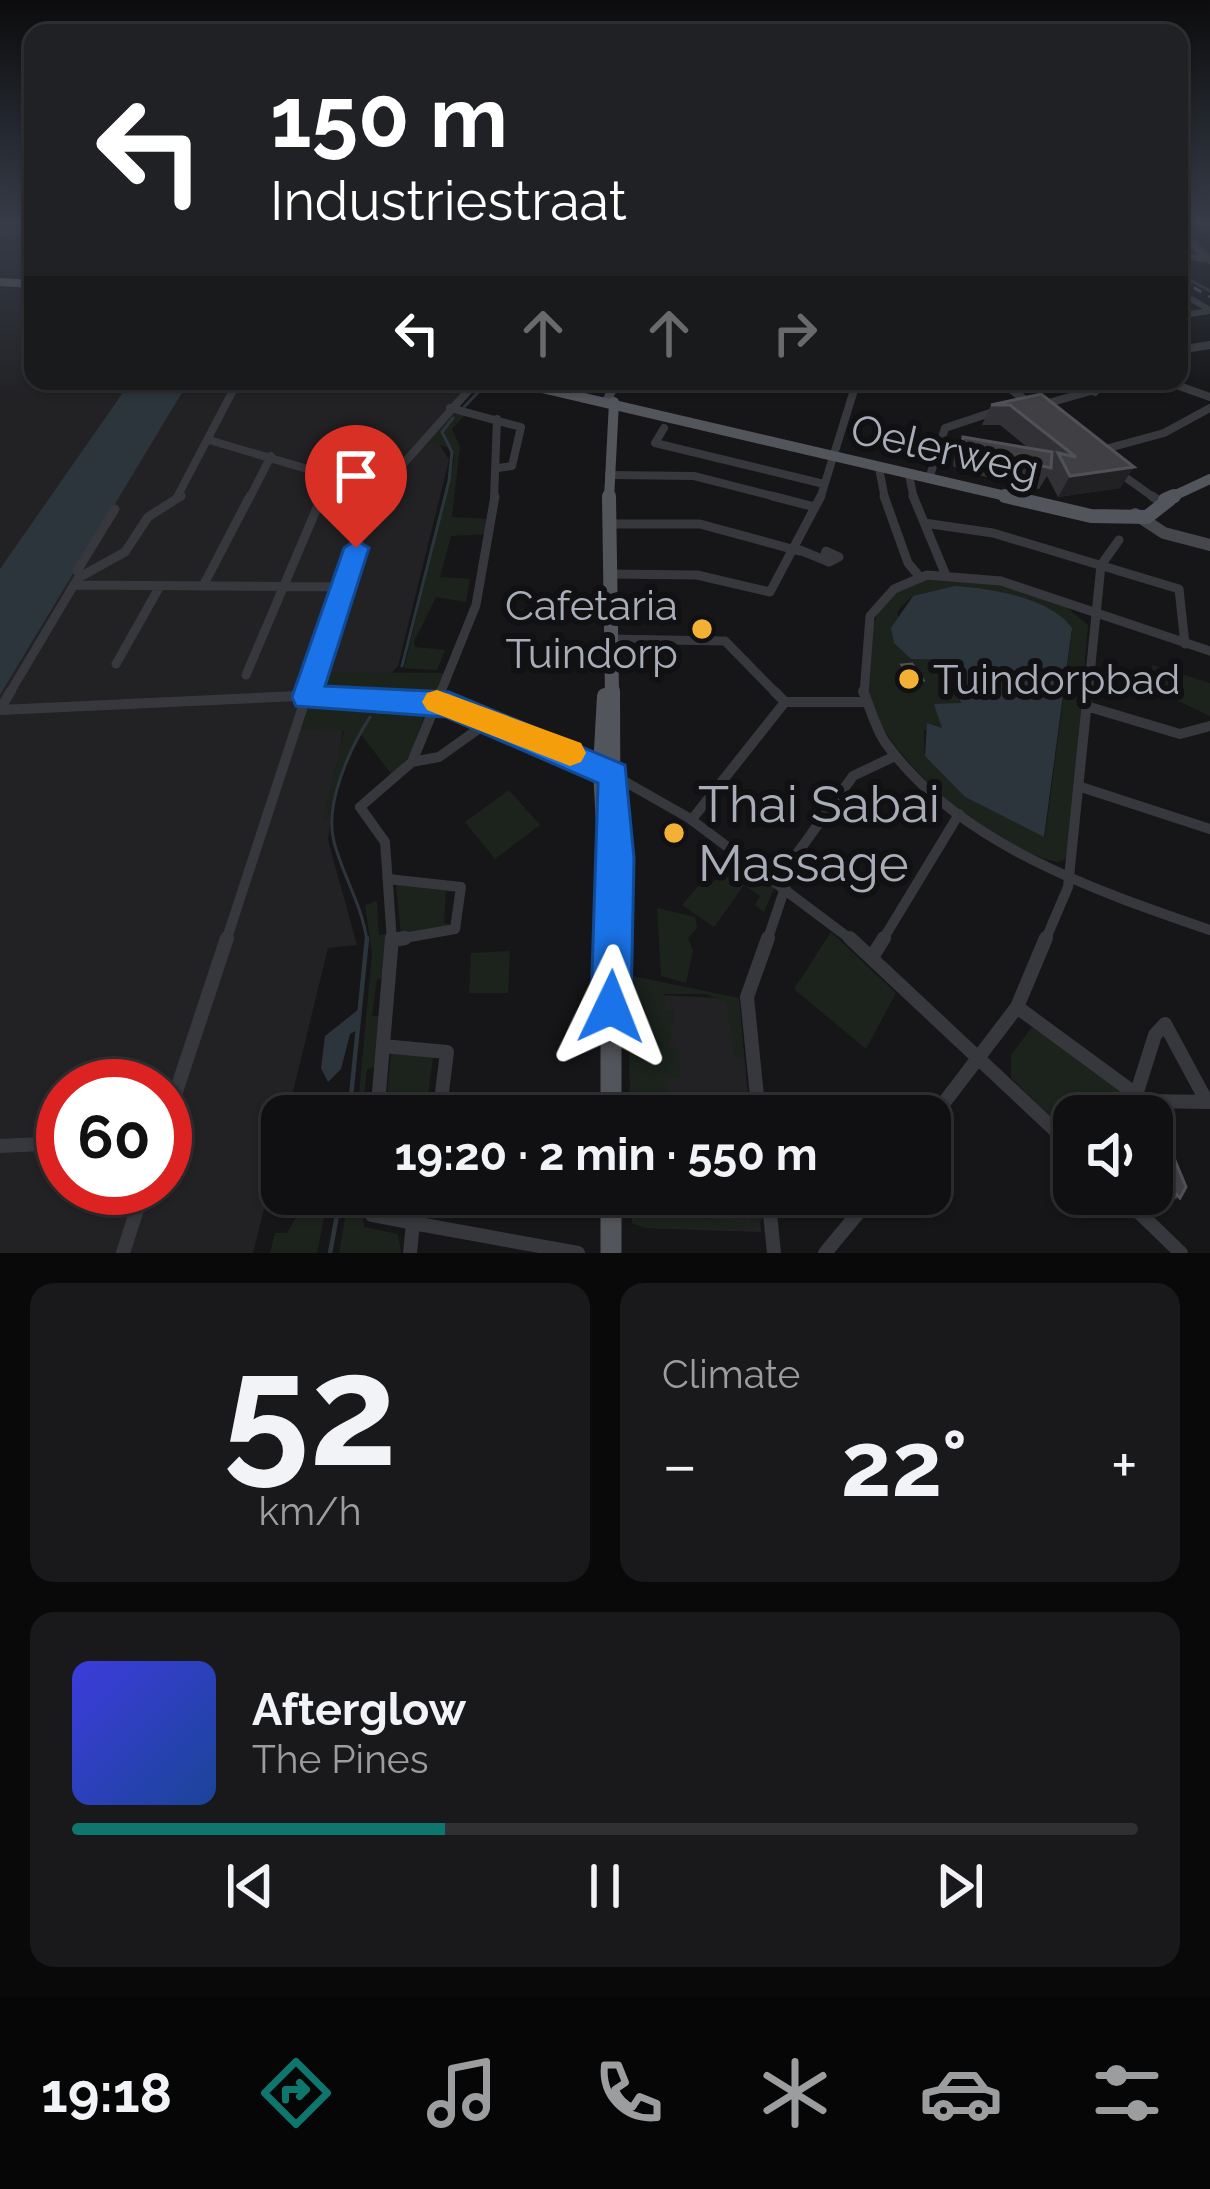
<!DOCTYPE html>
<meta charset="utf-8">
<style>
body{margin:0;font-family:Raleway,sans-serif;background:#19191b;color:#f1f3f6;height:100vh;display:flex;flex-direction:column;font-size:45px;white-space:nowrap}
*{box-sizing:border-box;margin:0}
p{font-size:39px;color:#9c9d9f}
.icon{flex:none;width:66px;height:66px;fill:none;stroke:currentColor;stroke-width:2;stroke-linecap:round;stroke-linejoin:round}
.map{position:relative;height:1253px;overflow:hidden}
.details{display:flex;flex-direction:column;gap:30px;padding:30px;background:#09090a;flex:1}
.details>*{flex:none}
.top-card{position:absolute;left:24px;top:24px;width:1164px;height:366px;border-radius:24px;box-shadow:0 3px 9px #0004,0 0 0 3px #303032;background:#202124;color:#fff;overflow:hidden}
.buttons{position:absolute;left:1053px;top:1095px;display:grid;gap:24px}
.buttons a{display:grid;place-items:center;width:120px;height:120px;border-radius:24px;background:#101012;box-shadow:0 3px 9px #0004,0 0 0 3px #303032;font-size:60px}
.speed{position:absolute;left:36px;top:1059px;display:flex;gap:24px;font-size:60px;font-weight:700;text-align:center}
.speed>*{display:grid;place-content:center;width:156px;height:156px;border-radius:50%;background:#101012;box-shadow:0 3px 9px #0004,0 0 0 3px #303032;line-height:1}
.speed .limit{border:18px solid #d22;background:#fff;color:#111}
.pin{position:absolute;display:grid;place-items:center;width:102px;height:102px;color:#fff;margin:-123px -51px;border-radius:50% 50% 50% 0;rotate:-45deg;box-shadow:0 0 12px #0007}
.pin .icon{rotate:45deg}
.me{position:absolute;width:132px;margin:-66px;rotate:2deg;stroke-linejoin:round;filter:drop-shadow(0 0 9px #0008)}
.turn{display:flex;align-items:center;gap:42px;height:252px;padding:0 48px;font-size:54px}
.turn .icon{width:156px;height:156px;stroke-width:2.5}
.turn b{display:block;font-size:84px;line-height:102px}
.lanes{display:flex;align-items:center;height:114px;padding:0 48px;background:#0003;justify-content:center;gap:60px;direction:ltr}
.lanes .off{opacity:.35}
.big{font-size:90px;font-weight:700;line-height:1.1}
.details .widget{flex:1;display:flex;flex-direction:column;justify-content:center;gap:18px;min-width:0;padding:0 42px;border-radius:24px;background:#19191b}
.details .dial{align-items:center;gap:0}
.dial b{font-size:156px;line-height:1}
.song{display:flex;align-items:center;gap:36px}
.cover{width:144px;height:144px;border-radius:18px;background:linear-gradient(135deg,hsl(240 70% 55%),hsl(220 70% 35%))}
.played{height:12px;border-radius:6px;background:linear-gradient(90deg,#0f766e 35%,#303032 35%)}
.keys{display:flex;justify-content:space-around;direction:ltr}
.heat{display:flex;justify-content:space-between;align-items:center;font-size:66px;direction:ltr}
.details .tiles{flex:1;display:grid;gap:30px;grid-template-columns:1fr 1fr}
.widget:last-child{grid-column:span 2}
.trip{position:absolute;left:261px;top:1095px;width:690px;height:120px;border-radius:24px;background:#101012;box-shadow:0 3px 9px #0004,0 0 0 3px #303032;font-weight:700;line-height:120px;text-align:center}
.tabs{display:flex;height:192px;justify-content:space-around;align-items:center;background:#060607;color:#9c9d9f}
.tabs .icon{width:84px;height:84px}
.tabs .current{color:#0f766e}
.tabs b{font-size:54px;color:#f1f3f6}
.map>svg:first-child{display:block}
.built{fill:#222225;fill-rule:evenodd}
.green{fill:#1c231d;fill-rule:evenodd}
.water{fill:#2c353c}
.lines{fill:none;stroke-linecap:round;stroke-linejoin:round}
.stream-far1{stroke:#2c353c;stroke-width:3}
.stream{stroke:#2c353c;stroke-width:4.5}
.street-far4{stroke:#37383d;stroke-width:6}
.street-far3{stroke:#37383d;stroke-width:8}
.street-far2{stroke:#37383d;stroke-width:9}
.street-far1{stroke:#37383d;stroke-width:10}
.street{stroke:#37383d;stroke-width:14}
.secondary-far1{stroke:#45474d;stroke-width:9}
.secondary{stroke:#45474d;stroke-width:12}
.primary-far4{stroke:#53555c;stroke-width:8}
.primary-far3{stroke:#53555c;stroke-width:10}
.primary-far2{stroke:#53555c;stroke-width:14}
.primary-far1{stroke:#53555c;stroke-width:16}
.primary{stroke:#53555c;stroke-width:21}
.rail{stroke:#4a4c52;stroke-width:3;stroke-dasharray:9 8;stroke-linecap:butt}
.wall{fill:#323236}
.shaded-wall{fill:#212124}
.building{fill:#3f3f44;stroke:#4f5156;stroke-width:3}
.route{fill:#1a73e8;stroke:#114b97;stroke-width:3}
.slow{fill:#f59e0b}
.poi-dot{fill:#f2b134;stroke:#111113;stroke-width:4.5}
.labels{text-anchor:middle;stroke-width:12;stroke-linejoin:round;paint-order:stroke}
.street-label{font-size:42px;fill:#a8adb8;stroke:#111113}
.poi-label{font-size:42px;fill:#a8adb8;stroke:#111113;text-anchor:end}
.near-poi-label{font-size:51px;fill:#a8adb8;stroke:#111113;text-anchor:start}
</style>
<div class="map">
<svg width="1210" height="1253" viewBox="0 0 1210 1253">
<rect width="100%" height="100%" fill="#161618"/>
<path class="built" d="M 0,223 L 33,223 L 33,381 L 471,381 L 435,437 L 449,460 L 398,666 L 344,720 L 328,840 L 357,945 L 328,948 L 287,1116 L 282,1116 L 282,1137 L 253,1253 L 0,1253 ZM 63,1086 L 165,1086 L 165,1188 L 63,1188 Z
M 640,994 L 739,999 L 750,1116 L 642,1116 Z
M 643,1194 L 757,1194 L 761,1232 L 644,1228 Z"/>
<path class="green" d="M 448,414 L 466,414 L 452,429 L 460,446 L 452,517 L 489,519 L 487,534 L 451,536 L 440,577 L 470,579 L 466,602 L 436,597 L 414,642 L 415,647 L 445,650 L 437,670 L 404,668 L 454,461 L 453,449 L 422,441 Z
M 981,578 L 1065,606 L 1088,625 L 1069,845 L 1065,859 L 1058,862 C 996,851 885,759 869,697 C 865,683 869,665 870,651 C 872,616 882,594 917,581 C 934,575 962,579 981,578 ZM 992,590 L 1047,609 L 1072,632 L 1045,837 L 965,797 L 924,753 L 924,730 L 943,729 L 961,704 L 945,660 L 911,659 L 897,612 L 912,596 Z
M 1152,665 L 1210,683 L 1210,716 L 1157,691 L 1159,680 L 1151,677 Z
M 323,672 L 445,673 L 434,696 L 324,694 L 317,689 Z
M 380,702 L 427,707 L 411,754 L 392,775 L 359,732 L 340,774 L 332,816 L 323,821 L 344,731 L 301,730 L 308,708 L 326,702 Z
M 509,790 L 540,825 L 495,859 L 465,822 Z
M 739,859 L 775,886 L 764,912 L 755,905 L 760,896 L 744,885 L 714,927 L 682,905 L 699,885 L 712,883 Z
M 396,883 L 455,891 L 446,892 L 444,923 L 453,926 L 401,935 Z
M 377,901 L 379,935 L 389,934 L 385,978 L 377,979 L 372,1016 L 381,1016 L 376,1067 L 367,1069 L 362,1113 L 371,1116 L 357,1116 L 372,953 L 365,905 Z
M 657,908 L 695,917 L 697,928 L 688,938 L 693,951 L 686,983 L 661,976 Z
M 831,932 L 896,993 L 866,1049 L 794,989 Z
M 510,951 L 508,993 L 469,993 L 471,953 Z
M 628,975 L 739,998 L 744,1058 L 735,1059 L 726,1002 L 705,994 L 664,994 L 665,1010 L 674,1011 L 669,1048 L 679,1049 L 680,1078 L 667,1079 L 668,1101 L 653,1101 L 653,1116 L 630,1116 Z
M 1032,1027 L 1127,1095 L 1117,1116 L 1074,1116 L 1074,1138 L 1011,1078 L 1011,1055 Z
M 391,1053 L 433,1057 L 426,1111 L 436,1114 L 385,1116 Z
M 349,1194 L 361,1194 L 364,1227 L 398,1234 L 401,1253 L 339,1253 Z
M 631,1194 L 696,1194 L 697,1216 L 751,1224 L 748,1194 L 759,1194 L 762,1220 L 753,1229 L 644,1228 L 632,1223 Z
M 327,1203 L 317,1253 L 270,1253 L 275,1233 L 287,1233 L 302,1207 Z"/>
<path class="water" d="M 131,381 L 189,381 L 0,695 L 0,569 Z
M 955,586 C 990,588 1051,598 1072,628 L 1044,837 L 965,797 L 925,756 L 927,723 L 942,728 L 934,704 L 961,703 L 945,660 L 911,659 L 894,643 L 891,628 L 913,596 Z
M 359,1009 L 357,1030 L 350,1034 L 341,1069 L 328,1082 L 321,1068 L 325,1036 Z"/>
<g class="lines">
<path class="stream-far1" d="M 1192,241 L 1210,256
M 1179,274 L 1210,291
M 464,407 L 485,385
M 402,666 L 449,481 L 452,452 L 442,432 L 453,418
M 367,941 C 362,905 343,876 334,842 C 324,804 350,748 370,717"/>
<path class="stream" d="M 349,1116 L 367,938
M 330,1253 L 341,1194"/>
<path class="street-far4" d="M 0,234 L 33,229
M 1179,235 L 1210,261
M 1179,255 L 1203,259
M 1179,292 L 1210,310
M 1179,316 L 1209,311"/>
<path class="street-far3" d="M 1179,350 L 1210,345
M 1000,381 L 1029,403
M 1077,381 L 1095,392
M 1165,381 L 1210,397
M 1045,404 L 1126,381
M 450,408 L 521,427 L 512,466 L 498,468
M 664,428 L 655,443 L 824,484
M 209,440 L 375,489
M 1098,451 L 1164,433 L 1210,408
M 879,468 L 885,499
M 1118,472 L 1156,499
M 609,475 L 694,476 L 784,499
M 909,475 L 914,499
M 929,479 L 945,428 L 996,411
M 176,499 L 238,381
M 249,499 L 271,456
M 321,499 L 330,478
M 372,499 L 477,381
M 494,499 L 497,419
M 820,499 L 854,390 L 889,381"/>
<path class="street-far2" d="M 772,496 L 815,507
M 884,496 L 908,563 L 919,576
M 913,496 L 945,573
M 1152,496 L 1163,504
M 924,523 L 993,533 L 1179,589 L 1185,644
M 609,524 L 700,524 L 799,551
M 800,550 L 829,562 L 839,557 L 826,551 L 823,559
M 609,574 L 697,575 L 770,592 L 821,496
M 82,575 L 77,571 L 115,509
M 74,585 L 343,587
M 203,586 L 250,496
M 609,639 L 725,641 L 777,694
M 116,664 L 160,586
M 246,675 L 322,496
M 9,694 L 78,578 L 125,552 L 148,517 L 181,496
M 307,694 L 373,496
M 440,694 L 476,605 L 495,496
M 864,694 L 870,616 L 894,589 L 927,575 L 1001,581 L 1210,651
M 1088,694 L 1101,565 L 1119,540"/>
<path class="street-far1" d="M 774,691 L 785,702
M 863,691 C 870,707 875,727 885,742 C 958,844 1096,891 1210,930
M 1086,706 L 1180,734 L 1210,726
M 0,709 L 11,691
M 0,710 L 320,695 L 454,705 L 615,776 L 689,818 L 853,941
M 412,762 L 439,757 L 491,720
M 1078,786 L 1210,829
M 693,818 L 785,702 L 866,702
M 388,879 L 461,887 L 455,929 L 393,940
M 778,880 L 853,776 L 895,756
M 226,941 L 308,691
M 392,941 L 385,842 L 360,807 L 412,762 L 441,691
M 767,941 L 786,885
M 882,941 L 959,814
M 1045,941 L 1068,887 L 1088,691"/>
<path class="street" d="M 850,938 L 1074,1148
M 393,940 L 405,938
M 874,954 L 884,938
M 1017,1007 L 1145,1101 L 1210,1102
M 383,1046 L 447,1052 L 439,1116
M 1136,1095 L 1155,1035 L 1165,1024 L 1207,1102
M 377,1116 L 392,938
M 759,1116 L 747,997 L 768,938
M 930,1121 L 1017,1007 L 1046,938
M 165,1125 L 227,938
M 0,1146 L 63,1143
M 369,1194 L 372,1215 L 413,1223 L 410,1253
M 768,1194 L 774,1253
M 1120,1194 L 1181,1253
M 413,1223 L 578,1253
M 123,1253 L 144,1188
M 825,1253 L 874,1194"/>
<path class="secondary-far1" d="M 607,400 L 617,381"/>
<path class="secondary" d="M 1135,514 L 1164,533 L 1210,545"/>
<path class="primary-far4" d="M 0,282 L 33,284"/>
<path class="primary-far3" d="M 514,381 L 550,390
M 546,389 L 1018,499
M 609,499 L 614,402
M 1167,499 L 1210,479"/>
<path class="primary-far2" d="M 609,496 L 612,694
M 1005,496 L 1091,516 L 1147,517 L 1170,499
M 1165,500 L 1174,496"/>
<path class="primary-far1" d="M 612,691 L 613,941
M 605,696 L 601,768 L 607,883"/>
<path class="primary" d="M 611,965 L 611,1116
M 611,970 L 613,938
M 611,1194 L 611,1253"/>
<path class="rail" d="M 1179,279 L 1210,297"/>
</g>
<path class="wall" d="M 1041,394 L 1134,467 L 1120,488 L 1058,497 L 1047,476 L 1039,489 L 969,473 L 953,466 L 954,458 L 963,437 L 1027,447 L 1000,425 L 982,425 L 991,405 Z
M 902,665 L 923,680 L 919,687 L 909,689 L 899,672 Z
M 1174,1158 L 1180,1198 L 1162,1202 L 1152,1194 L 1152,1182 L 1164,1160 Z"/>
<path class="shaded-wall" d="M 1134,467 L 1120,488 L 1058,497 L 1070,476 Z
M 923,680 L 919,687 L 909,689 L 913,682 Z"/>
<path class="building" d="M 1041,394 L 1134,467 L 1070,476 L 1058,453 L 1076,457 L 1010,405 L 991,405 Z
M 963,437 L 1052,452 L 1051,468 L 978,452 L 962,445 Z
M 912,664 L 923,680 L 913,682 L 902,665 Z
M 1174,1158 L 1186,1187 L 1180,1198 L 1176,1194 L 1172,1201 L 1157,1189 Z"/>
<linearGradient id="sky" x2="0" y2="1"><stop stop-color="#0c0c0d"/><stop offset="0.56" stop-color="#363c48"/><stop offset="1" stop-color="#363c48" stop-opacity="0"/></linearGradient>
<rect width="1210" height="398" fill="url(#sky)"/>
<path class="route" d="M 356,540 L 369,548 L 325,686 L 449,692 L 625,765 L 634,858 L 631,1007 L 625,1021 L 611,1027 L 597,1021 L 591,1007 L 598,783 L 446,717 L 296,706 L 292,697 L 344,548 Z"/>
<path class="slow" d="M 437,690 L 581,743 L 586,753 L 581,762 L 570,766 L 427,710 L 422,702 L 427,693 Z"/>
<g class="poi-dot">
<circle cx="702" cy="629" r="12"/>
<circle cx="909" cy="679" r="12"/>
<circle cx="674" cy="833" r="12"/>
</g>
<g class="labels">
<g class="street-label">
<text transform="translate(945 449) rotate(13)" y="15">Oelerweg</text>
</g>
<g class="poi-label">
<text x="678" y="620">Cafetaria<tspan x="678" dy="48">Tuindorp</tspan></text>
<text x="933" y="694" text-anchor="start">Tuindorpbad</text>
</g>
<g class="near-poi-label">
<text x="698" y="822">Thai Sabai<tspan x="698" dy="59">Massage</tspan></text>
</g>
</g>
</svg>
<div class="buttons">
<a><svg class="icon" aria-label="sound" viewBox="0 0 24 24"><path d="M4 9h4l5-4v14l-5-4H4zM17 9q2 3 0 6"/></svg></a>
</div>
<div class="speed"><div class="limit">60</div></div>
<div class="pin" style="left:356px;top:548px;background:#d93025"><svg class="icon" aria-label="arrive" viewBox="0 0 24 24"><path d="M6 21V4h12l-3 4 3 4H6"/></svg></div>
<svg class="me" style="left:611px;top:1007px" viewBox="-20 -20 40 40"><path d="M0-17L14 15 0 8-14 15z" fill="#1a73e8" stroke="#fff" stroke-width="4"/></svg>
<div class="trip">19:20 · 2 min · 550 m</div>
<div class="top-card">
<div class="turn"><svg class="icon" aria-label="left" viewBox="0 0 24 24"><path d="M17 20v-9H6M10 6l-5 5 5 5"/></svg><div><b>150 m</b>Industriestraat</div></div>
<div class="lanes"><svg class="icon" aria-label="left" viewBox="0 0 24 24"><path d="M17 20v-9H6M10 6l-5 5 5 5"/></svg><svg class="icon off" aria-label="ahead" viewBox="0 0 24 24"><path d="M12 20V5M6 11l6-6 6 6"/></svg><svg class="icon off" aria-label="ahead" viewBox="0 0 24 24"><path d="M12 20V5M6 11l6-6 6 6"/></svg><svg class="icon off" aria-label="right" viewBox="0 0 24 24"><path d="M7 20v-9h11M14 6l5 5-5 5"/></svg></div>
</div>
</div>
<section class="details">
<div class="tiles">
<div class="widget dial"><b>52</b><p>km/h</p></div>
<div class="widget"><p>Climate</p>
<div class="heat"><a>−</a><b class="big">22°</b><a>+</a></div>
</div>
<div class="widget">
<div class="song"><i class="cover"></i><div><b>Afterglow</b><p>The Pines</p></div></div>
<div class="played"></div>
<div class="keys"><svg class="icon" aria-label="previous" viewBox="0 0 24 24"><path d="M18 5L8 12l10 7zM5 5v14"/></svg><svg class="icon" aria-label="pause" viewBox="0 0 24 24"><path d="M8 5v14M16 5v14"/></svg><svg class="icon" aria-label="next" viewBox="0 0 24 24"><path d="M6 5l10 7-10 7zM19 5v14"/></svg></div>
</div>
</div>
</section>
<nav class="tabs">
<b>19:18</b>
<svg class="icon current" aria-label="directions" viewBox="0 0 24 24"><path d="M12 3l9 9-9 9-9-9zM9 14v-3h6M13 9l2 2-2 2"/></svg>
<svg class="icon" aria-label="music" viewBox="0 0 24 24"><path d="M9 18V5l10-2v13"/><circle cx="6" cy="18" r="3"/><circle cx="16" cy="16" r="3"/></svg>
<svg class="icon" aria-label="phone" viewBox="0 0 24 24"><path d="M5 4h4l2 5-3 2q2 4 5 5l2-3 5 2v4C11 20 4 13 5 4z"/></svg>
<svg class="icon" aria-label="climate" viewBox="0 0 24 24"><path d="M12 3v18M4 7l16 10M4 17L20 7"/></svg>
<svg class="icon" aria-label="car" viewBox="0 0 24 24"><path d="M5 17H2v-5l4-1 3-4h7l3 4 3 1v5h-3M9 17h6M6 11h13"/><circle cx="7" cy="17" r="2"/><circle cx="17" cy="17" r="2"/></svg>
<svg class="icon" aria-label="filters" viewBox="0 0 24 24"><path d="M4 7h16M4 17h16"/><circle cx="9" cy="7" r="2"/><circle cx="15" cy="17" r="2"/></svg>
</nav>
